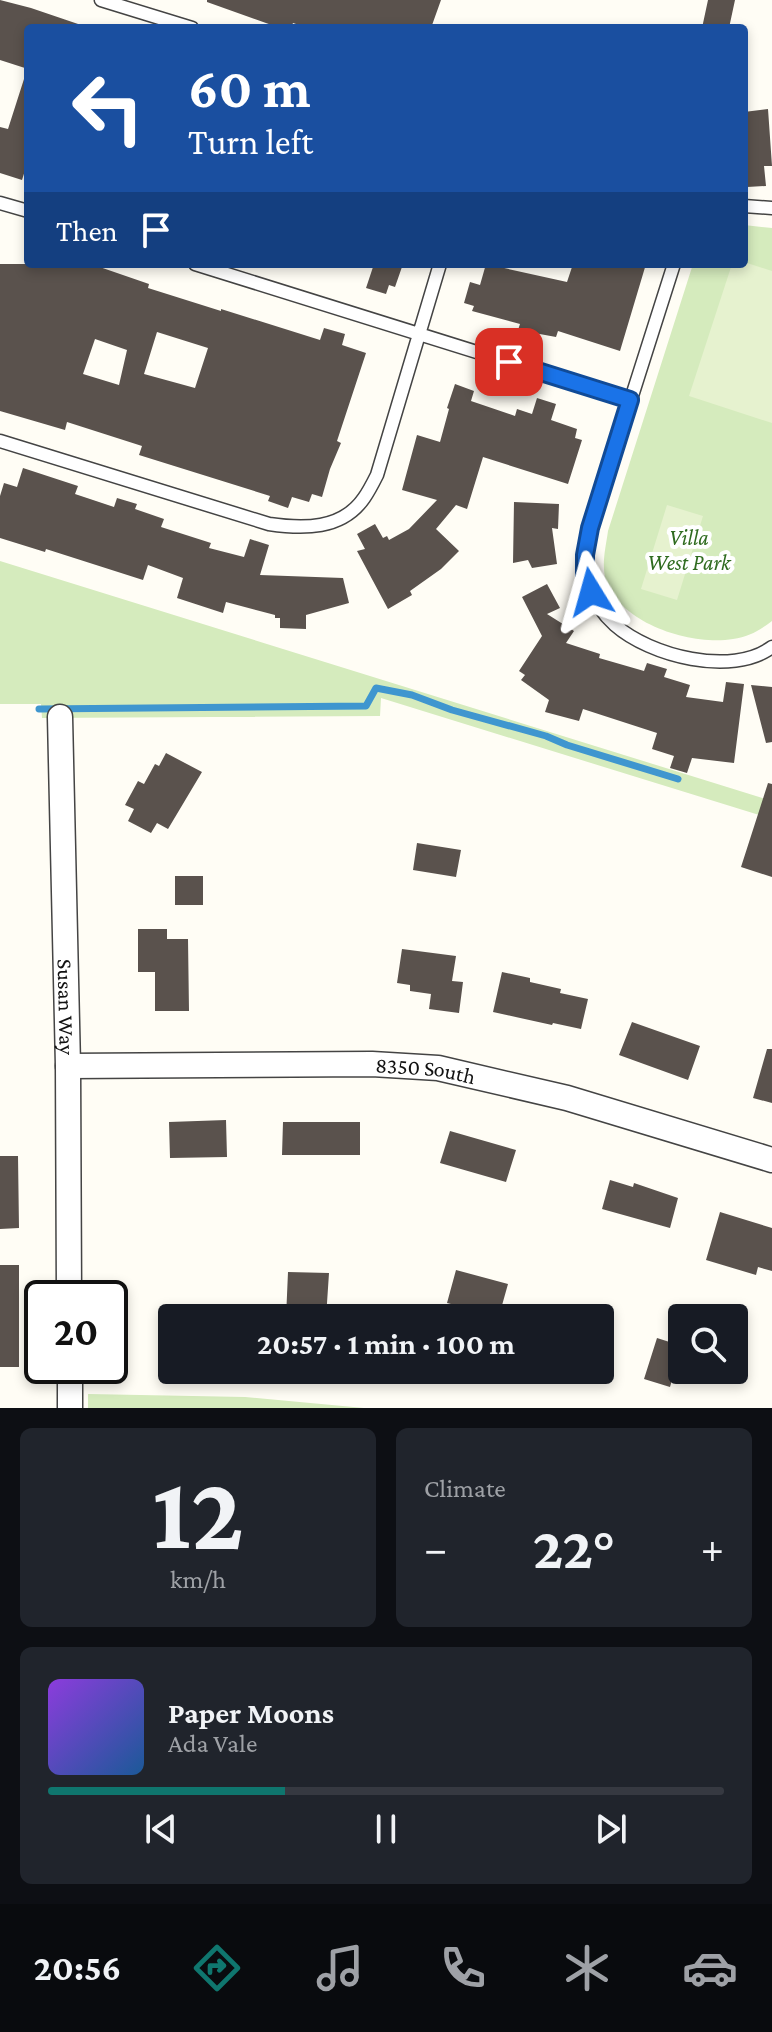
<!DOCTYPE html>
<meta charset="utf-8">
<style>
body{margin:0;font-family:"Crimson Pro",serif;background:#20242c;color:#f1f3f6;height:100vh;display:flex;flex-direction:column;font-size:30px;white-space:nowrap}
*{box-sizing:border-box;margin:0}
p{font-size:26px;color:#9ea1a6}
.icon{flex:none;width:44px;height:44px;fill:none;stroke:currentColor;stroke-width:2;stroke-linecap:round;stroke-linejoin:round}
.map{position:relative;height:1408px;overflow:hidden}
.side{display:flex;flex-direction:column;gap:20px;padding:20px;background:#0d0f14;flex:1}
.side>*{flex:none}
.top-card{position:absolute;left:24px;top:24px;width:724px;height:244px;border-radius:8px;box-shadow:0 4px 12px #0003;background:#1a4fa0;color:#fff;overflow:hidden}
.controls{position:absolute;left:668px;top:1304px;display:grid;gap:16px}
.controls a{display:grid;place-items:center;width:80px;height:80px;border-radius:8px;background:#171b24;box-shadow:0 4px 12px #0003;font-size:40px}
.speed{position:absolute;left:24px;top:1280px;display:flex;gap:16px;font-size:40px;font-weight:700;text-align:center}
.speed>*{display:grid;place-content:center;width:104px;height:104px;border-radius:50%;background:#171b24;box-shadow:0 4px 12px #0003;line-height:1}
.speed .limit{border:4px solid #111;border-radius:12px;background:#fff;color:#111}
.pin{position:absolute;display:grid;place-items:center;width:68px;height:68px;color:#fff;margin:-34px;border-radius:16px;box-shadow:0 4px 12px #0006}
.me{position:absolute;width:88px;margin:-44px;rotate:352deg;stroke-linejoin:round;filter:drop-shadow(0 0 6px #0008)}
.turn{display:flex;align-items:center;gap:28px;height:168px;padding:0 32px;font-size:36px}
.turn .icon{width:104px;height:104px;stroke-width:2.5}
.turn b{display:block;font-size:56px;line-height:68px}
.then{display:flex;align-items:center;height:76px;padding:0 32px;background:#0003;gap:16px;font-size:30px}
.big{font-size:60px;font-weight:700;line-height:1.1}
.side .card{flex:1;display:flex;flex-direction:column;justify-content:center;gap:12px;min-width:0;padding:0 28px;border-radius:12px;background:#20242c}
.side .dial{align-items:center;gap:0}
.dial b{font-size:104px;line-height:1}
.song{display:flex;align-items:center;gap:24px}
.cover{width:96px;height:96px;border-radius:12px;background:linear-gradient(135deg,hsl(270 70% 55%),hsl(210 70% 35%))}
.played{height:8px;border-radius:4px;background:linear-gradient(90deg,#0f766e 35%,#363941 35%)}
.keys{display:flex;justify-content:space-around;direction:ltr}
.heat{display:flex;justify-content:space-between;align-items:center;font-size:44px;direction:ltr}
.side .tiles{flex:1;display:grid;gap:20px;grid-template-columns:1fr 1fr}
.card:last-child{grid-column:span 2}
.trip{position:absolute;left:158px;top:1304px;width:456px;height:80px;border-radius:8px;background:#171b24;box-shadow:0 4px 12px #0003;font-weight:700;line-height:80px;text-align:center}
.tab-bar{display:flex;height:128px;justify-content:space-around;align-items:center;background:#090b0e;color:#9ea1a6}
.tab-bar .icon{width:56px;height:56px}
.tab-bar .on{color:#0f766e}
.tab-bar b{font-size:36px;color:#f1f3f6}
.map>svg:first-child{display:block}
.green{fill:#d5ebbd}
.pitch{fill:#e6f2cf}
.lines{fill:none;stroke-linecap:round;stroke-linejoin:round}
.stream{stroke:#3f96cf;stroke-width:7}
.building{fill:#5a524d;fill-rule:evenodd}
.lane-casing{stroke:#444;stroke-width:15}
.street-casing{stroke:#444;stroke-width:27}
.lane{stroke:#fff;stroke-width:12}
.street{stroke:#fff;stroke-width:24}
.route-casing{stroke:#114b97;stroke-width:20}
.route{stroke:#1a73e8;stroke-width:14}
.labels{text-anchor:middle;stroke-width:8;stroke-linejoin:round;paint-order:stroke}
.park-label{font-size:22px;font-style:italic;fill:#2f6b1f;stroke:#fff}
.street-label{font-size:22px;fill:#111;stroke:#fff}
</style>
<div class="map">
<svg width="772" height="1408" viewBox="0 0 772 1408">
<rect width="100%" height="100%" fill="#fffdf5"/>
<path class="green" d="M 744,225 L 772,228 L 772,621 C 760,630 749,637 733,639 C 692,646 620,624 606,580 C 601,565 606,546 608,531 L 693,264 L 744,264 Z
M 0,561 L 772,801 L 772,819 L 381,698 L 380,716 L 42,718 L 41,704 L 0,704 Z
M 88,1394 L 245,1397 L 364,1408 L 88,1408 Z"/>
<path class="pitch" d="M 744,262 L 772,271 L 772,423 L 689,396 L 732,264 L 744,264 Z
M 667,505 L 703,516 L 677,600 L 641,589 Z"/>
<g class="lines">
<path class="stream" d="M 39,709 L 366,706 L 376,688 L 412,695 L 452,710 L 546,736 L 567,745 L 678,779"/>
</g>
<path class="building" d="M 0,0 L 31,8 L 81,25 L 80,28 L 28,28 L 28,69 L 0,60 Z
M 207,0 L 441,0 L 431,28 L 308,28 L 293,23 L 291,28 L 280,28 L 207,2 Z
M 708,0 L 735,0 L 729,28 L 702,28 Z
M 24,79 L 28,79 L 28,161 L 22,180 L 0,173 L 0,127 L 8,129 Z
M 768,109 L 772,166 L 764,166 L 766,186 L 747,187 L 744,156 L 744,112 Z
M 0,264 L 91,264 L 149,284 L 148,288 L 221,311 L 221,309 L 320,340 L 324,328 L 345,334 L 342,345 L 366,353 L 337,441 L 341,443 L 330,469 L 322,497 L 312,494 L 309,502 L 292,497 L 288,508 L 268,501 L 270,496 L 139,455 L 142,446 L 67,422 L 65,430 L 0,411 ZM 157,332 L 208,348 L 195,388 L 144,374 ZM 95,339 L 127,350 L 119,385 L 83,374 Z
M 374,264 L 403,264 L 395,287 L 389,285 L 386,294 L 366,288 Z
M 486,264 L 567,282 L 573,264 L 646,264 L 620,351 L 558,331 L 556,337 L 518,330 L 520,324 L 472,311 L 474,306 L 464,303 L 470,282 L 480,285 Z
M 455,384 L 474,391 L 471,401 L 515,416 L 517,409 L 532,414 L 537,398 L 556,404 L 551,420 L 577,429 L 575,438 L 582,440 L 568,484 L 483,457 L 467,509 L 456,505 L 436,529 L 459,551 L 441,569 L 410,591 L 412,595 L 388,609 L 357,551 L 365,549 L 357,534 L 375,524 L 383,538 L 387,536 L 389,540 L 409,529 L 437,500 L 402,490 L 417,435 L 440,442 L 449,409 L 447,408 Z
M 23,468 L 78,486 L 75,494 L 114,507 L 117,498 L 137,504 L 135,509 L 164,519 L 161,527 L 211,543 L 209,548 L 244,557 L 250,539 L 269,545 L 260,575 L 343,578 L 349,603 L 306,615 L 306,629 L 280,628 L 280,618 L 275,618 L 275,615 L 226,602 L 223,613 L 177,598 L 183,578 L 148,565 L 143,580 L 46,549 L 45,552 L 0,538 L 0,496 L 4,483 L 17,487 Z
M 514,502 L 559,504 L 558,529 L 552,528 L 557,564 L 532,568 L 528,560 L 513,563 Z
M 547,584 L 560,608 L 547,614 L 574,631 L 566,643 L 600,654 L 599,658 L 644,671 L 647,663 L 667,669 L 664,677 L 690,685 L 686,697 L 723,702 L 726,682 L 744,684 L 734,763 L 692,758 L 687,773 L 670,768 L 674,756 L 652,749 L 657,733 L 583,709 L 579,721 L 545,712 L 549,700 L 521,680 L 525,675 L 519,671 L 542,636 L 522,597 Z
M 751,685 L 772,687 L 772,742 L 766,743 Z
M 166,753 L 202,772 L 168,829 L 157,823 L 151,833 L 128,821 L 134,809 L 125,805 L 138,781 L 144,784 L 155,764 L 159,766 Z
M 768,783 L 772,784 L 772,877 L 741,867 Z
M 417,843 L 461,850 L 456,877 L 413,870 Z
M 175,876 L 203,876 L 203,905 L 175,905 Z
M 138,929 L 167,929 L 167,939 L 188,939 L 189,1011 L 155,1011 L 155,972 L 138,972 Z
M 402,949 L 456,956 L 452,981 L 463,982 L 459,1013 L 429,1009 L 431,994 L 410,991 L 410,985 L 397,983 Z
M 502,972 L 530,978 L 530,982 L 561,989 L 560,993 L 588,999 L 581,1029 L 553,1023 L 552,1025 L 493,1012 Z
M 632,1022 L 700,1046 L 688,1080 L 619,1055 Z
M 767,1049 L 772,1049 L 772,1103 L 753,1098 Z
M 226,1120 L 227,1157 L 170,1158 L 169,1122 Z
M 283,1122 L 360,1122 L 360,1155 L 282,1155 Z
M 450,1131 L 516,1150 L 506,1182 L 440,1163 Z
M 0,1156 L 18,1156 L 19,1228 L 0,1229 Z
M 610,1180 L 633,1187 L 634,1183 L 678,1198 L 670,1228 L 602,1209 Z
M 720,1212 L 772,1228 L 772,1271 L 758,1267 L 756,1275 L 706,1260 Z
M 0,1265 L 19,1265 L 19,1367 L 0,1367 Z
M 456,1270 L 508,1284 L 499,1316 L 447,1303 Z
M 288,1272 L 329,1273 L 326,1318 L 286,1318 Z
M 657,1338 L 682,1346 L 670,1387 L 644,1379 Z"/>
<g class="lines">
<defs>
<path id="lane" d="M 101,0 L 192,28
M 0,203 L 28,211
M 744,206 L 772,208
M 195,264 L 630,400
M 674,264 L 590,528 C 586,549 582,569 590,589 C 595,603 604,615 615,625 C 650,656 732,677 772,647
M 0,441 L 269,524 C 303,529 342,530 364,498 C 369,491 373,483 377,475 L 440,264"/>
<g id="street">
<path id="s1" d="M 60,717 L 68,1066 L 69,1298"/>
<path id="s2" d="M 68,1066 L 372,1064 L 438,1068 L 567,1098 L 772,1160"/>
<path d="M 70,1366 L 70,1408"/>
</g>
</defs>
<use href="#lane" class="lane-casing"/>
<use href="#street" class="street-casing"/>
<use href="#lane" class="lane"/>
<use href="#street" class="street"/>
</g>
<g class="lines">
<defs>
<path id="route" d="M 509,362 L 630,400 L 590,528 L 585,555 L 585,575 L 591,592"/>
</defs>
<use href="#route" class="route-casing"/>
<use href="#route" class="route"/>
</g>
<g class="labels">
<g class="park-label">
<text x="689" y="545">Villa<tspan x="689" dy="25">West Park</tspan></text>
</g>
<g class="street-label">
<text dy="8" stroke="none"><textPath href="#s1" startOffset="290">Susan Way</textPath></text>
<text dy="8" stroke="none"><textPath href="#s2" startOffset="358">8350 South</textPath></text>
</g>
</g>
</svg>
<div class="controls">
<a><svg class="icon" aria-label="search" viewBox="0 0 24 24"><circle cx="10" cy="10" r="6"/><path d="M15 15l6 6"/></svg></a>
</div>
<div class="speed"><div class="limit">20</div></div>
<div class="pin" style="left:509px;top:362px;background:#d93025"><svg class="icon" aria-label="arrive" viewBox="0 0 24 24"><path d="M6 21V4h12l-3 4 3 4H6"/></svg></div>
<svg class="me" style="left:591px;top:592px" viewBox="-20 -20 40 40"><path d="M0-17L14 15 0 8-14 15z" fill="#1a73e8" stroke="#fff" stroke-width="4"/></svg>
<div class="trip">20:57 · 1 min · 100 m</div>
<div class="top-card">
<div class="turn"><svg class="icon" aria-label="left" viewBox="0 0 24 24"><path d="M17 20v-9H6M10 6l-5 5 5 5"/></svg><div><b>60 m</b>Turn left</div></div>
<div class="then">Then<svg class="icon" aria-label="arrive" viewBox="0 0 24 24"><path d="M6 21V4h12l-3 4 3 4H6"/></svg></div>
</div>
</div>
<section class="side">
<div class="tiles">
<div class="card dial"><b>12</b><p>km/h</p></div>
<div class="card"><p>Climate</p>
<div class="heat"><a>−</a><b class="big">22°</b><a>+</a></div>
</div>
<div class="card">
<div class="song"><i class="cover"></i><div><b>Paper Moons</b><p>Ada Vale</p></div></div>
<div class="played"></div>
<div class="keys"><svg class="icon" aria-label="previous" viewBox="0 0 24 24"><path d="M18 5L8 12l10 7zM5 5v14"/></svg><svg class="icon" aria-label="pause" viewBox="0 0 24 24"><path d="M8 5v14M16 5v14"/></svg><svg class="icon" aria-label="next" viewBox="0 0 24 24"><path d="M6 5l10 7-10 7zM19 5v14"/></svg></div>
</div>
</div>
</section>
<nav class="tab-bar">
<b>20:56</b>
<svg class="icon on" aria-label="directions" viewBox="0 0 24 24"><path d="M12 3l9 9-9 9-9-9zM9 14v-3h6M13 9l2 2-2 2"/></svg>
<svg class="icon" aria-label="music" viewBox="0 0 24 24"><path d="M9 18V5l10-2v13"/><circle cx="6" cy="18" r="3"/><circle cx="16" cy="16" r="3"/></svg>
<svg class="icon" aria-label="phone" viewBox="0 0 24 24"><path d="M5 4h4l2 5-3 2q2 4 5 5l2-3 5 2v4C11 20 4 13 5 4z"/></svg>
<svg class="icon" aria-label="climate" viewBox="0 0 24 24"><path d="M12 3v18M4 7l16 10M4 17L20 7"/></svg>
<svg class="icon" aria-label="car" viewBox="0 0 24 24"><path d="M5 17H2v-5l4-1 3-4h7l3 4 3 1v5h-3M9 17h6M6 11h13"/><circle cx="7" cy="17" r="2"/><circle cx="17" cy="17" r="2"/></svg>
</nav>
